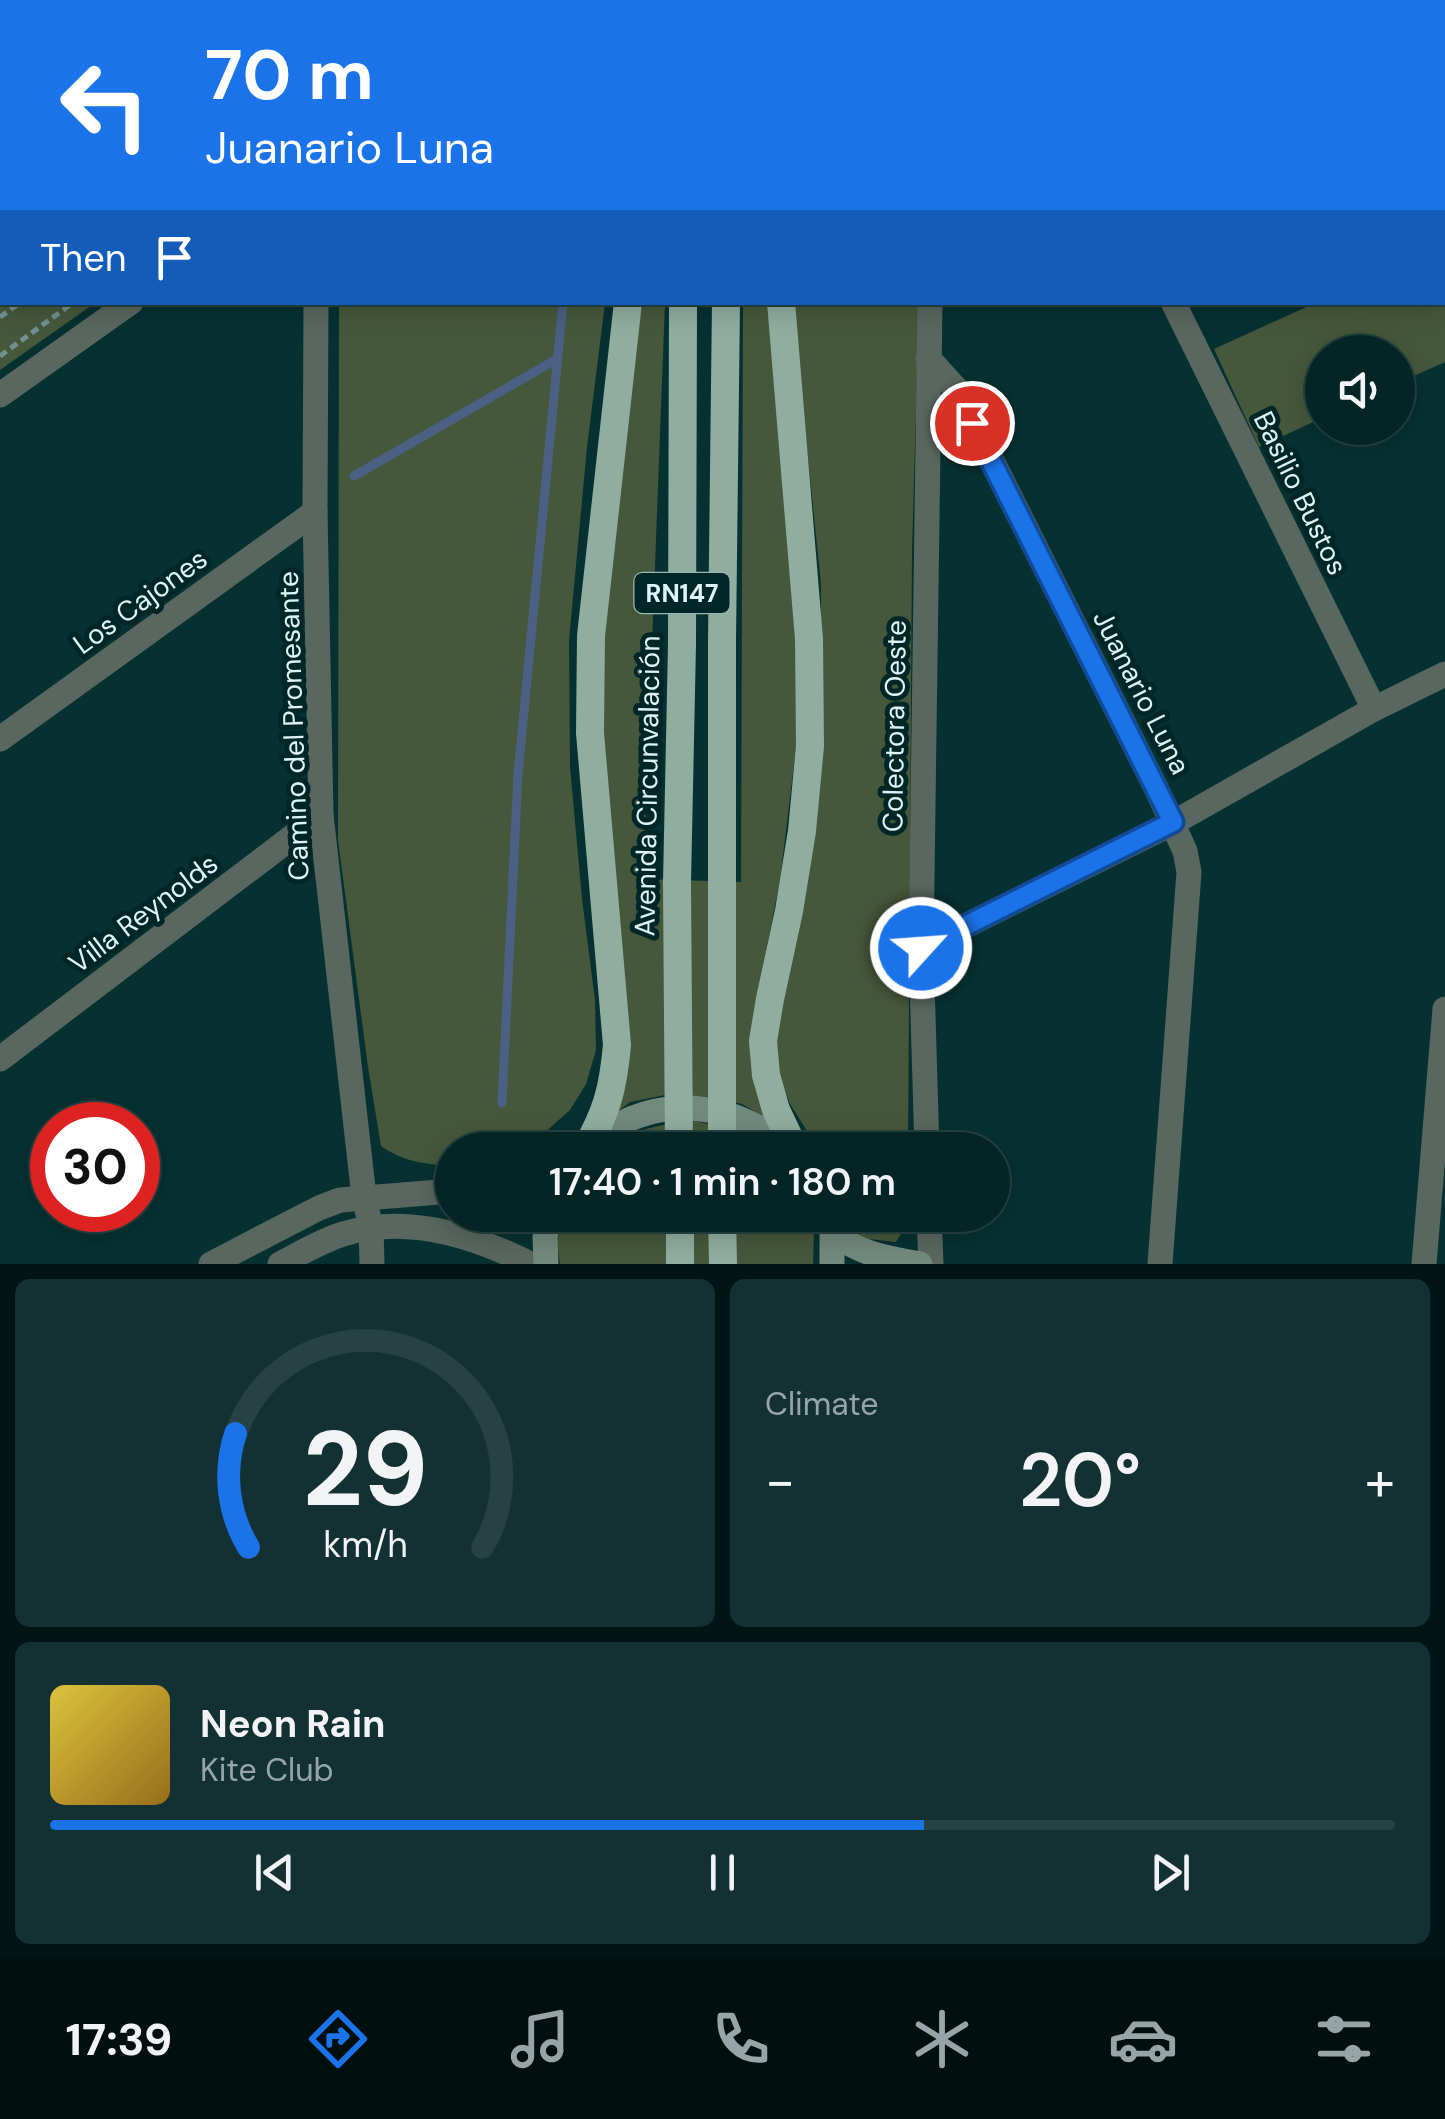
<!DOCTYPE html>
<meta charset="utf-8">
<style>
body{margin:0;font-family:"DM Sans",sans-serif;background:#133132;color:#f1f3f6;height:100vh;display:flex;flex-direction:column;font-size:38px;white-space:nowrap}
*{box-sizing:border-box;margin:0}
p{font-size:32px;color:#97a5a7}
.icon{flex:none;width:55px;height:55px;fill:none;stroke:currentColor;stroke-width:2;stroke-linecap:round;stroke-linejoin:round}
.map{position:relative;height:1264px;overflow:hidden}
.details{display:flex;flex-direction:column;gap:15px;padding:15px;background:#031414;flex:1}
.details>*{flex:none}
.banner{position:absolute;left:0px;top:0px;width:1445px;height:305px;box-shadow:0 5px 25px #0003,0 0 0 2px #264242;background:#1a73e8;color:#fff;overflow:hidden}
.tools{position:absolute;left:1305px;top:335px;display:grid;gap:20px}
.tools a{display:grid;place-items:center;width:110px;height:110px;border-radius:50%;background:#052525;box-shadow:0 5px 25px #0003,0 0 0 2px #264242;font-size:50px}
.speed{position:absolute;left:30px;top:1102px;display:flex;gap:20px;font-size:50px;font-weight:700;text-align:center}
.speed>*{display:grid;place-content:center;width:130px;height:130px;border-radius:50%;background:#052525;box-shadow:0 5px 25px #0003,0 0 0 2px #264242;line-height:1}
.speed .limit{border:15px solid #d22;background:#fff;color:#111}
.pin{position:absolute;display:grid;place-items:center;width:85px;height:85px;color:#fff;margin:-42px;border:5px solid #fff;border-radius:50%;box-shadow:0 2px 10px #0007}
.me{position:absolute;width:110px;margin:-55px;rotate:64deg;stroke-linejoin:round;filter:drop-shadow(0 0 8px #0008)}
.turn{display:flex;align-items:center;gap:35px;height:210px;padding:0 40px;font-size:45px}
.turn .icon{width:130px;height:130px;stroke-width:2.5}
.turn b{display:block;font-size:70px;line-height:85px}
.then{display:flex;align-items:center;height:95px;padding:0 40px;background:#0003;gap:20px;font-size:38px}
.big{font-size:75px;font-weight:600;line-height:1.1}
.details .tile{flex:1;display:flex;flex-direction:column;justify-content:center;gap:15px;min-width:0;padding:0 35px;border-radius:15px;background:#133132}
.details .dial{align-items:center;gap:0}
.dial svg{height:260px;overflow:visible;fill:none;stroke:#264242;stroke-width:7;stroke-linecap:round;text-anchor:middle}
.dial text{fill:#f1f3f6;stroke:none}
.song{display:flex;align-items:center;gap:30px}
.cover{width:120px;height:120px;border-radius:15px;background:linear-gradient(135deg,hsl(50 70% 55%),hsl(40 70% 35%))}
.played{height:10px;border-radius:5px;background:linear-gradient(90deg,#1a73e8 65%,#264242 65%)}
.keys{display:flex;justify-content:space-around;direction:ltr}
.heat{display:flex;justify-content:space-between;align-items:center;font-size:55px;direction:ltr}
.details .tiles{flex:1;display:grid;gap:15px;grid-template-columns:1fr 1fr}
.tile:last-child{grid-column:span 2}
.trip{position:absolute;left:435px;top:1132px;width:575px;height:100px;border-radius:50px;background:#052525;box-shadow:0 5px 25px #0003,0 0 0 2px #264242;font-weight:600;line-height:100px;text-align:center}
.tab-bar{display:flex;height:160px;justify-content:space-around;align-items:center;background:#020f0f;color:#97a5a7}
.tab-bar .icon{width:70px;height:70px}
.tab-bar .current{color:#1a73e8}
.tab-bar b{font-size:45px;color:#f1f3f6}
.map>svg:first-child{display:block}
.green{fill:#46583b}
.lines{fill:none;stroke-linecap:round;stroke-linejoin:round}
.stream{stroke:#4a6184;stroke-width:9}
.path{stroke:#719191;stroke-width:5;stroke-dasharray:8 5;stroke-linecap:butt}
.minor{stroke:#596760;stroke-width:25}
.tertiary{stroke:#596760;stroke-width:25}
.secondary{stroke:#72897e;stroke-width:25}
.trunk{stroke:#8faea0;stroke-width:28}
.trunk-bridge{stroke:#8faea0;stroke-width:28}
.route-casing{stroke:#114b97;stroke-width:25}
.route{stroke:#1a73e8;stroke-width:18}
.labels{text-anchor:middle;stroke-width:10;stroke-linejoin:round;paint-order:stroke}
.shield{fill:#002727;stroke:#9cb6b6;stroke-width:2.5}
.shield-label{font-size:25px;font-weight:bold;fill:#dff4f4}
.street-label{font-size:28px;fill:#dff4f4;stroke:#002727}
</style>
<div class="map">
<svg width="1445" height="1264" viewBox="0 0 1445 1264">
<rect width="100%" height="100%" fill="#073131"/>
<path class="green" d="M 0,0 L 298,0 L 298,2 L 2,2 L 2,302 L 95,303 L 0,370 Z
M 1445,243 L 1445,362 L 1398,383 L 1398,352 L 1322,352 L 1322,418 L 1259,447 L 1214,349 L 1315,303 L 1442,302 L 1442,244 Z
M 339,303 L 605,303 L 587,447 L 569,640 L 570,767 L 582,899 L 595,1000 L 596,1050 L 586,1084 L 570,1110 L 543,1134 L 515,1150 L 452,1150 L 452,1166 C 426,1164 403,1162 381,1146 L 368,1067 L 338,840 Z
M 637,303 L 665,303 L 643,879 L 741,882 L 743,303 L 770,303 L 795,638 L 798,731 L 780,880 L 754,1013 L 751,1059 L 769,1120 L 742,1104 L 710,1097 L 665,1095 L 630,1102 L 617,1112 L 598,658 Z
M 792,303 L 919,303 L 912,551 L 908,1150 L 819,1150 L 790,1104 L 770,1051 L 821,721 L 821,584 Z
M 695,1121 L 734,1130 L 766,1150 L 607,1150 C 632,1128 663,1124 695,1121 Z
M 564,1215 L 809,1215 L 814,1231 L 813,1264 L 560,1264 L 557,1242 Z
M 845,1215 L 907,1215 L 907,1224 L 896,1242 L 869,1239 L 852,1234 Z"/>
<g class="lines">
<path class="stream" d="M 592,2 L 593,0
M 354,476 L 557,359
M 502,1103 L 518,774 L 563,302"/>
<path class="path" d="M 219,0 L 219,2
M 280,0 L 280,2
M 0,317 L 21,302
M 0,356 L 74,302"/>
<path class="minor" d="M 1023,0 L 1024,2
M 1370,0 L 1371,2
M 1161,2 L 1166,0
M 1442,143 L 1445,148
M 1173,302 L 1374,709
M 928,358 L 956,389 L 1157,790 L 1185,851 L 1189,872 L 1160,1264
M 0,395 L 131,302
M 0,739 L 315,512
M 921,948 L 1173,823 L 1374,709 L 1445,674
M 0,1059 L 321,815
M 1424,1264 L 1445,1009"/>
<path class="tertiary" d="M 316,0 L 316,2
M 937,2 L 937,0
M 316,302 L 315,512 L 321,815 L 364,1197 L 371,1227 L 372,1264
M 927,1150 L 921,948 L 930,302
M 929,1215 L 931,1264
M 211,1264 L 319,1208 L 340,1200 L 452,1191
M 280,1264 C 301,1253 321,1241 343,1234 C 406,1214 473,1235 530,1264"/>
<path class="secondary" d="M 586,1150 C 594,1144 602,1136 610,1130 C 666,1093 742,1105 789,1150
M 828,1215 L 832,1233 L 832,1264
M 832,1233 C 864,1255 882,1257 920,1264
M 546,1264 L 545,1237 L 550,1215"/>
<path class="trunk" d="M 755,0 L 755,2
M 666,2 L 666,0
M 687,2 L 687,0
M 730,2 L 730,0
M 781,302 L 809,639 L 810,746 L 802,831 L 789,911 L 770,999 L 763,1041 L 766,1075 L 776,1110 L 795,1150
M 722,881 L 722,641 L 726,302
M 677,883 L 682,644 L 683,302
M 585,1150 C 607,1112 613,1089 617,1045 L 590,733 L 591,636 L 628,302
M 680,1215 L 680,1264
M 722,1215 L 723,1264"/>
<path class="trunk-bridge" d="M 677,883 L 679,1150
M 722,1150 L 722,881"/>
</g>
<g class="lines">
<defs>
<path id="route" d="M 921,948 L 1173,822 L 972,423"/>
</defs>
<use href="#route" class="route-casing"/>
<use href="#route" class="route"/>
</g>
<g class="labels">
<rect class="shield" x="634.5" y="573" width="95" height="40" rx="8"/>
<g class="shield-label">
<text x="682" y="602">RN147</text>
</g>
<g class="street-label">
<text transform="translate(1301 493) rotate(64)" y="10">Basilio Bustos</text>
<text transform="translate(140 601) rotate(-36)" y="10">Los Cajones</text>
<text transform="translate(1142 692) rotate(63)" y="10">Juanario Luna</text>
<text transform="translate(293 726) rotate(-92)" y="10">Camino del Promesante</text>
<text transform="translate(894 726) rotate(-89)" y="10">Colectora Oeste</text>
<text transform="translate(647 786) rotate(-89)" y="10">Avenida Circunvalación</text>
<text transform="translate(143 913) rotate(-37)" y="10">Villa Reynolds</text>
</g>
</g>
</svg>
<div class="tools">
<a><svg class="icon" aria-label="sound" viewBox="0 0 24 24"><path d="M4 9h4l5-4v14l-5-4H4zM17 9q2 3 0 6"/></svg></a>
</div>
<div class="speed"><div class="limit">30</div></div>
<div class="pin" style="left:972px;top:423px;background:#d93025"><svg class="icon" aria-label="arrive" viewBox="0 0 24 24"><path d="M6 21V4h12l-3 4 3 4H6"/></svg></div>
<svg class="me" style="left:921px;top:948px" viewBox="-20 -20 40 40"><circle r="17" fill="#1a73e8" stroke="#fff" stroke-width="3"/><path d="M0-11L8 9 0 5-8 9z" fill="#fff"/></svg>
<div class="trip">17:40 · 1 min · 180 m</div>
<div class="banner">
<div class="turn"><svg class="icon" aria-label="left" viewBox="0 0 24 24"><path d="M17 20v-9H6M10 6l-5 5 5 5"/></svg><div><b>70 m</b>Juanario Luna</div></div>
<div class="then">Then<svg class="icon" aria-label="arrive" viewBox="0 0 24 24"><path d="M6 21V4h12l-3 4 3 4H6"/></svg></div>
</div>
</div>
<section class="details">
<div class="tiles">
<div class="tile dial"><svg viewBox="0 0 100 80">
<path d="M14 69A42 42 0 1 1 86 69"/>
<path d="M14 69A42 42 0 0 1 10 34" stroke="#1a73e8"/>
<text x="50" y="56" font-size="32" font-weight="700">29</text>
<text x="50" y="72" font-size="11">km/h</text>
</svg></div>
<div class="tile"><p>Climate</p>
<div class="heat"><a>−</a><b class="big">20°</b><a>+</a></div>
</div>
<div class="tile">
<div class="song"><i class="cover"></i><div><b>Neon Rain</b><p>Kite Club</p></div></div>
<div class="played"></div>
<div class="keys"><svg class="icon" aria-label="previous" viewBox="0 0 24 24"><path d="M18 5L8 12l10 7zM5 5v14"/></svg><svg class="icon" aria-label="pause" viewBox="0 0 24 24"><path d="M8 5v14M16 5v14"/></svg><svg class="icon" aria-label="next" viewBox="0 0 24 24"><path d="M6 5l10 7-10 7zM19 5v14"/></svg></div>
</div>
</div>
</section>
<nav class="tab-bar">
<b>17:39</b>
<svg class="icon current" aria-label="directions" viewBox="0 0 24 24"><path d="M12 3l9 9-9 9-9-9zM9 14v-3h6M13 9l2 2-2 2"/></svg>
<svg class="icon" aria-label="music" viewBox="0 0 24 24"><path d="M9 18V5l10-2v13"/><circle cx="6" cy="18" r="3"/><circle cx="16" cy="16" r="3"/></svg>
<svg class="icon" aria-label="phone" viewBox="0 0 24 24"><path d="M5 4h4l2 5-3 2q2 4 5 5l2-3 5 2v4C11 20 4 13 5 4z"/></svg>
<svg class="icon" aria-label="climate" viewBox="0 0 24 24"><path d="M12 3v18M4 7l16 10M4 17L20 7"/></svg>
<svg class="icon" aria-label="car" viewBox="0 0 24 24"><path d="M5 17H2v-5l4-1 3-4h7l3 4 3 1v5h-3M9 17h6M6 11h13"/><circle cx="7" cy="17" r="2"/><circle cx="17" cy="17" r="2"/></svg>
<svg class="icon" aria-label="filters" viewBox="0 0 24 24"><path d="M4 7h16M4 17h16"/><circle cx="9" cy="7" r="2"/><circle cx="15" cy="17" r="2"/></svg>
</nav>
